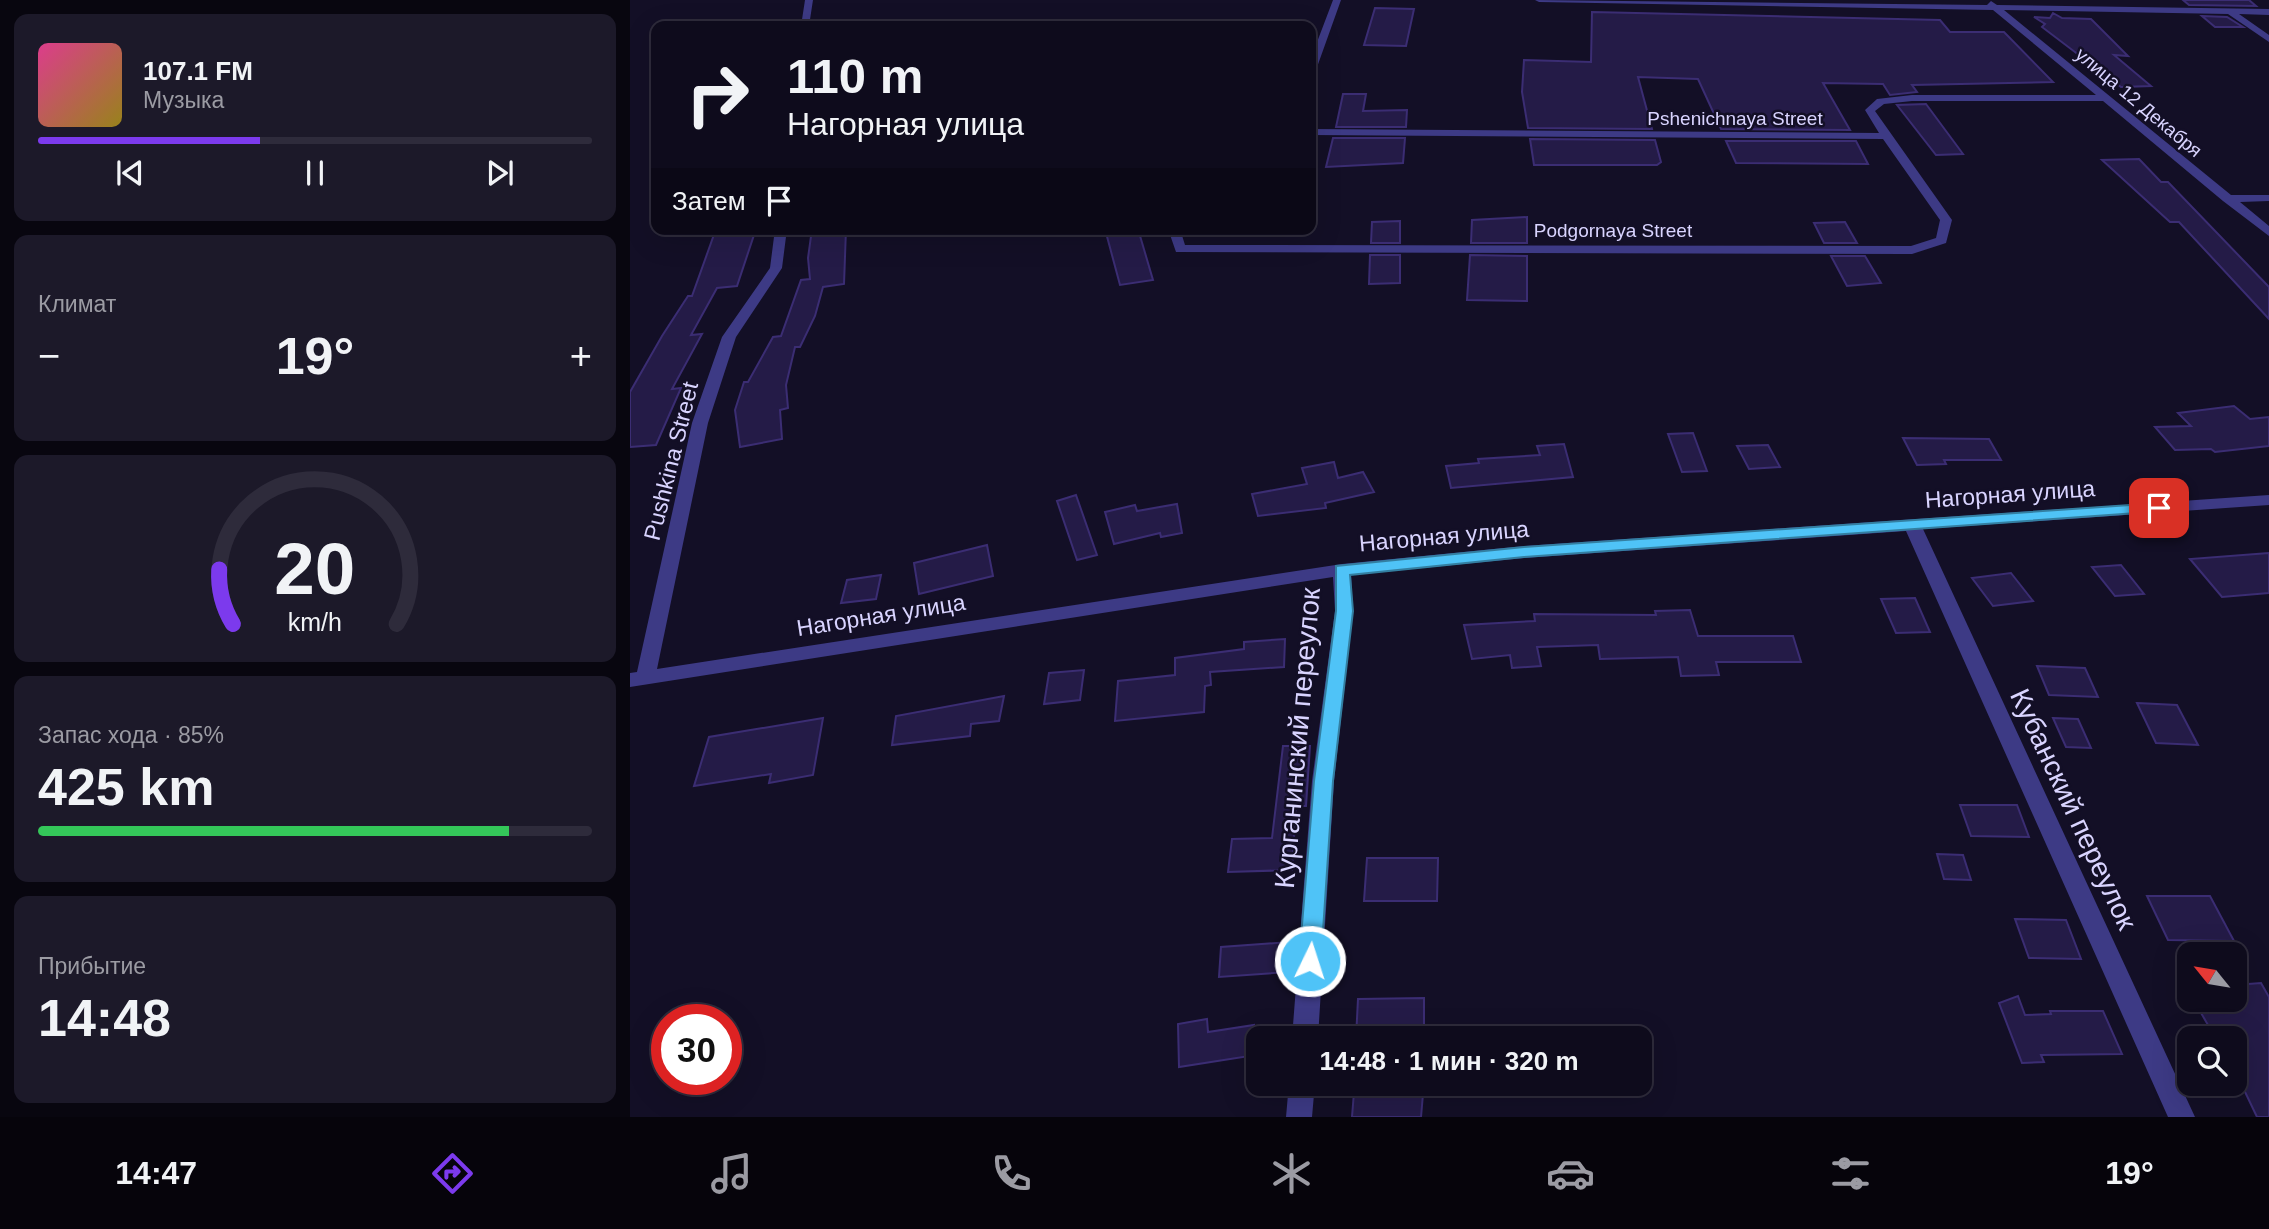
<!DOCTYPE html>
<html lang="ru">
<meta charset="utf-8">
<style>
body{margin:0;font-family:Helvetica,sans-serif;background:#1c1929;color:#f1f3f6;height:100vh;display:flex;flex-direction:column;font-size:26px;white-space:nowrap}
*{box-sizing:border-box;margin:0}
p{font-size:23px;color:#9b9ba3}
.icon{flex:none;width:38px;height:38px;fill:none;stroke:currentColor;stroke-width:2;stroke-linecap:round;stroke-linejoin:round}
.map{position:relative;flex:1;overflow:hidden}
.side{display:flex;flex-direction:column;gap:14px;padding:14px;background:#08060f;width:630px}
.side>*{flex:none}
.banner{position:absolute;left:21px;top:21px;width:665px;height:214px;border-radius:14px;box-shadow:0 7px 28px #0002,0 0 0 2px #2e2b3b;background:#0e0b1c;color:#f1f3f6;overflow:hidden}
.needle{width:46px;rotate:300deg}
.controls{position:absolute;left:1547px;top:942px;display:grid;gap:14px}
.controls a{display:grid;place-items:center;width:70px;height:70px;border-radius:14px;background:#0e0b1c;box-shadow:0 7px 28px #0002,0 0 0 2px #2e2b3b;font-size:35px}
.speed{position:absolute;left:21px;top:1004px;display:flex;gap:14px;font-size:35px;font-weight:700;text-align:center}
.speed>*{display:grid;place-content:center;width:91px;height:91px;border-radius:50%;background:#0e0b1c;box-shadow:0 7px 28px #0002,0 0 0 2px #2e2b3b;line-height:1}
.speed .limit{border:10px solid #d22;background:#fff;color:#111}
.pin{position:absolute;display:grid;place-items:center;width:60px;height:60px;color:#fff;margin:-30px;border-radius:14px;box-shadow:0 4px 10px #0006}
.me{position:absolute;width:77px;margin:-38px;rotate:4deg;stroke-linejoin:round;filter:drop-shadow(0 0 5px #0008)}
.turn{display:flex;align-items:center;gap:24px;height:147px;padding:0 21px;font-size:32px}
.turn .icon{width:91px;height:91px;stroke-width:2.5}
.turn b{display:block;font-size:49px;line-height:60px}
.then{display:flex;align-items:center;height:66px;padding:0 21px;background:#0003;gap:14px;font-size:26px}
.big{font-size:52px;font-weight:600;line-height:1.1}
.side .tile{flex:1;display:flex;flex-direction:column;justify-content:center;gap:10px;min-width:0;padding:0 24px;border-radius:14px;background:#1c1929}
.side .dial{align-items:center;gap:0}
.dial svg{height:182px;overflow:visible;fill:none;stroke:#2e2b3b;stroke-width:7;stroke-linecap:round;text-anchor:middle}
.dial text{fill:#f1f3f6;stroke:none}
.song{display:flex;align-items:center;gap:21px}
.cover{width:84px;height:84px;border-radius:10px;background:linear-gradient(135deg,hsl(330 70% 55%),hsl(50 70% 35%))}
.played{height:7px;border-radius:4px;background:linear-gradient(90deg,#7c3aed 40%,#2e2b3b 40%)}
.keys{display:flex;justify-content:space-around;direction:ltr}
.heat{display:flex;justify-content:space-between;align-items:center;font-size:38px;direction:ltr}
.charge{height:10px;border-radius:5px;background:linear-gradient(90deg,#34c759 85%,#2e2b3b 0)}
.trip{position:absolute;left:616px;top:1026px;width:406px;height:70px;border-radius:14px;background:#0e0b1c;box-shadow:0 7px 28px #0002,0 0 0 2px #2e2b3b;font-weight:600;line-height:70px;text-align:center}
.menu{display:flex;height:112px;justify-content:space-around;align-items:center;background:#06040b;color:#9b9ba3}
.menu .icon{width:49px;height:49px}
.menu .active{color:#7c3aed}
.menu b{font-size:32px;color:#f1f3f6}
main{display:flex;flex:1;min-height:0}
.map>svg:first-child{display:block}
.building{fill:#241b47;stroke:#3b2d73;stroke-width:2}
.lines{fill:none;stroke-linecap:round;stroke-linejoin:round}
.street{fill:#3d3a85;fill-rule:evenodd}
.route{fill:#4fc3f7;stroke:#337fa1;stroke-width:2}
.labels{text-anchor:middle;stroke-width:5;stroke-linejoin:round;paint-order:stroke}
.far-street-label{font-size:19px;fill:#d9d4ff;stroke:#130f26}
.street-label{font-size:23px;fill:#d9d4ff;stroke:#130f26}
.near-street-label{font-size:28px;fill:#d9d4ff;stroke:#130f26}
</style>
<main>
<section class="side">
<div class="tile">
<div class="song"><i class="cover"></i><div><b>107.1 FM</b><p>Музыка</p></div></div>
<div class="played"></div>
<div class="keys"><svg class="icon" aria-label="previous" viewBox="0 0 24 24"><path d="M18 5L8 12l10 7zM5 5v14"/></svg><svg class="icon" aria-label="pause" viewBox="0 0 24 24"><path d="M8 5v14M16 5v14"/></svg><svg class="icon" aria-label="next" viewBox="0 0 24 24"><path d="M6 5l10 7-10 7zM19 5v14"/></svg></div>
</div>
<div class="tile"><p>Климат</p>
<div class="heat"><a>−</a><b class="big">19°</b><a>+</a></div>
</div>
<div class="tile dial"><svg viewBox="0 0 100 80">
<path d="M14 69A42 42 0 1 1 86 69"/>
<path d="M14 69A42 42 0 0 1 8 45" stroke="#7c3aed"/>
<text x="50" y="56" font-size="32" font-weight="700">20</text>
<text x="50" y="72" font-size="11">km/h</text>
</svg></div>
<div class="tile"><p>Запас хода · 85%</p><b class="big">425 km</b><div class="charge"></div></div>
<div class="tile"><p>Прибытие</p><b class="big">14:48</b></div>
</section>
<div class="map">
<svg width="1639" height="1117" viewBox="0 0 1639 1117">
<rect width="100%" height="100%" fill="#130f26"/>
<path class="building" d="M 1553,0 L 1619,0 L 1626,6 L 1559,5 Z
M 745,8 L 784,9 L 776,46 L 734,45 Z
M 962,12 L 1310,20 L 1320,32 L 1374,32 L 1423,82 L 1282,85 L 1287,92 L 1260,95 L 1253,84 L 1193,83 L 1220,130 L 1091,129 L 1068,79 L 1008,77 L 1022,129 L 898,128 L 892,92 L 894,60 L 961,62 Z
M 1423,13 L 1432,18 L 1461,19 L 1498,56 L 1484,55 L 1521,86 L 1491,87 L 1412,27 L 1415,24 L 1404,17 L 1420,18 Z
M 1572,16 L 1597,17 L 1613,27 L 1585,27 Z
M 713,94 L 736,94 L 733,111 L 777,110 L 776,127 L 706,127 Z
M 1296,104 L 1333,154 L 1306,155 L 1267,105 Z
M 703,138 L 775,138 L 773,163 L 696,167 Z
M 900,139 L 1025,140 L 1031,162 L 1027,165 L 904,165 Z
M 1096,141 L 1226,141 L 1238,164 L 1106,163 Z
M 1509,159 L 1531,182 L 1538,182 L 1639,287 L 1639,319 L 1549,222 L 1540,222 L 1472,160 Z
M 897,217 L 897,243 L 841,243 L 842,220 Z
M 770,221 L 770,243 L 741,243 L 742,222 Z
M 1215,222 L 1227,243 L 1194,243 L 1184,223 Z
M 86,229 L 126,229 L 107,286 L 87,288 L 61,335 L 72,334 L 42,389 L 51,388 L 26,445 L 0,447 L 0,392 L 32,336 L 58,296 L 62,296 Z
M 182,229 L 216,229 L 214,284 L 193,287 L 185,316 L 170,347 L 165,347 L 156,385 L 158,408 L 150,410 L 152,439 L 110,447 L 105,410 L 114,382 L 118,382 L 143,337 L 151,336 L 171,280 L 180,279 L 178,258 Z
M 475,229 L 508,229 L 523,280 L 490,285 Z
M 740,255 L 770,255 L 770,283 L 739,284 Z
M 840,255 L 897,256 L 897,301 L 837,300 Z
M 1201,256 L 1235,256 L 1251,283 L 1217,286 Z
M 1604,406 L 1620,419 L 1639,417 L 1639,446 L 1585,452 L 1581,449 L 1545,450 L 1525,427 L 1561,426 L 1548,413 Z
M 1063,433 L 1077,471 L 1052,472 L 1038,434 Z
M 1273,438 L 1359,439 L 1371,460 L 1314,460 L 1316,464 L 1287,465 Z
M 934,444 L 943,477 L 821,488 L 816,466 L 849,463 L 848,459 L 910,455 L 907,446 Z
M 1138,445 L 1150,467 L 1119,469 L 1107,446 Z
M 704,462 L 708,478 L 733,472 L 744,492 L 695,503 L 696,508 L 628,516 L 622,494 L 677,484 L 672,468 Z
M 446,495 L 467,555 L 447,560 L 427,501 Z
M 547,504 L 552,533 L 531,537 L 530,533 L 484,544 L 475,512 L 505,505 L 507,511 Z
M 357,545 L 363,576 L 289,594 L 284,563 Z
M 1639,553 L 1639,593 L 1592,597 L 1560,559 Z
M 1491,565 L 1514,594 L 1485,596 L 1462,567 Z
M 1381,573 L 1403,601 L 1363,606 L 1342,578 Z
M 251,575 L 246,599 L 211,603 L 217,580 Z
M 1285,598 L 1300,632 L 1266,633 L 1251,599 Z
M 1060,610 L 1068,636 L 1163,636 L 1171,662 L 1086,662 L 1089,675 L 1051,676 L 1048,657 L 970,659 L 968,645 L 907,647 L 911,666 L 882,668 L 880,655 L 842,659 L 834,625 L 905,621 L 904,614 L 1026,615 L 1025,611 Z
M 655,639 L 654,667 L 580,672 L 581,685 L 575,686 L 574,712 L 485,721 L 488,681 L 545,675 L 545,658 L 614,649 L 614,642 Z
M 1407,666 L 1455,668 L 1468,697 L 1419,695 Z
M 454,670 L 450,700 L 414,704 L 419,673 Z
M 374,696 L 369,721 L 341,724 L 340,736 L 262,745 L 266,716 Z
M 1507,703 L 1547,705 L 1568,745 L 1526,743 Z
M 193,718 L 183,775 L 139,783 L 141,774 L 64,786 L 79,737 Z
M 1423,718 L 1448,719 L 1461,748 L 1436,747 Z
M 653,746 L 680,746 L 676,806 L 666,806 L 662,870 L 598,872 L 602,839 L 642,838 Z
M 1330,805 L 1387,805 L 1399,837 L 1341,836 Z
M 1307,854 L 1333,855 L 1341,880 L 1314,879 Z
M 737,858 L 808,858 L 807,901 L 734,901 Z
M 1517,896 L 1580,896 L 1604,941 L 1538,940 Z
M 1385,919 L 1436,920 L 1451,959 L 1399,958 Z
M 659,942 L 659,972 L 589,977 L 591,947 Z
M 1631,983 L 1639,997 L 1639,1117 L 1627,1117 L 1605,1071 L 1605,1031 L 1582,1032 L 1563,999 L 1605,999 L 1605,985 Z
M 1388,996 L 1395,1015 L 1421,1014 L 1420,1011 L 1473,1011 L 1492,1054 L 1411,1055 L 1414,1062 L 1392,1063 L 1369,1003 Z
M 794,998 L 794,1038 L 726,1038 L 728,999 Z
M 577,1019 L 578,1032 L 624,1025 L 626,1055 L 549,1067 L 548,1024 Z
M 724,1092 L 793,1094 L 791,1117 L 722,1117 Z"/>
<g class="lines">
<path class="street" d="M 175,0 L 183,0 L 179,26 L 171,26 Z
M 703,0 L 711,0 L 686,70 L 681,73 L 681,58 Z
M 905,0 L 1357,5 L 1361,1 L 1367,5 L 1639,9 L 1639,15 L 1609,14 L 1639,35 L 1639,42 L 1598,14 L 1374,10 L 1601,195 L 1639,195 L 1639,201 L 1610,202 L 1639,226 L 1639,236 L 1593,201 L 1473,101 L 1282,101 L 1254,104 L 1245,111 L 1322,220 L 1316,243 L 1282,254 L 546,252 L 538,229 L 550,229 L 555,245 L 1281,246 L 1306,238 L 1310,220 L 1253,139 L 681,135 L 681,129 L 1249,133 L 1235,110 L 1247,99 L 1282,95 L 1466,95 L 1363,10 L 909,2 Z
M 145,229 L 157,229 L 152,268 L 106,337 L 78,423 L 27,669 L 712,564 L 894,546 L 1639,495 L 1639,505 L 1293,529 L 1565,1117 L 1538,1117 L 1276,531 L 894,558 L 721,575 L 723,611 L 704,781 L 688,1038 L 662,1038 L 682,781 L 705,611 L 703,577 L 0,687 L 0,673 L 7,672 L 62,423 L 92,337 L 140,268 Z
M 659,1083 L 685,1083 L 682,1117 L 656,1117 Z"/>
</g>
<path class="route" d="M 1529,503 L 1535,504 L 1535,511 L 894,557 L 720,575 L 723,611 L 703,781 L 691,961 L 688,968 L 680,970 L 672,968 L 669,961 L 684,781 L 706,611 L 706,566 L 894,547 Z"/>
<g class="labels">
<g class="far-street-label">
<text transform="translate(1509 102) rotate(40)" y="7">улица 12 Декабря</text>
<text x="1105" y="125">Pshenichnaya Street</text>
<text x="983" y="237">Podgornaya Street</text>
</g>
<g class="street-label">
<text transform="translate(41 461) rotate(-76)" y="8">Pushkina Street</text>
<text transform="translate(1380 494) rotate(-4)" y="8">Нагорная улица</text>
<text transform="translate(814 536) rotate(-5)" y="8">Нагорная улица</text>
<text transform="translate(251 615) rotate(-9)" y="8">Нагорная улица</text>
</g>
<g class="near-street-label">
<text transform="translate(667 738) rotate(-85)" y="10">Курганинский переулок</text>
<text transform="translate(1444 809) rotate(65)" y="10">Кубанский переулок</text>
</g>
</g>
</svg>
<div class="controls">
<a><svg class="needle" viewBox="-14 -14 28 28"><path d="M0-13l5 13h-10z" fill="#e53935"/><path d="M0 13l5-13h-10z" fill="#9b9ba3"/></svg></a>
<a><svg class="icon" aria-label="search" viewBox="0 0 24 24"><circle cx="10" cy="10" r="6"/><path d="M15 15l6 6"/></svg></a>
</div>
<div class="speed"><div class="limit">30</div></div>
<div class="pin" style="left:1529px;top:508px;background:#d93025"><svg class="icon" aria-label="arrive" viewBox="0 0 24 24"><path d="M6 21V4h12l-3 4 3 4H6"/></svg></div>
<svg class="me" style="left:680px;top:961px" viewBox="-20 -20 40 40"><circle r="17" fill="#4fc3f7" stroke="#fff" stroke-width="3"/><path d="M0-11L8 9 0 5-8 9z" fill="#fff"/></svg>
<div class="trip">14:48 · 1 мин · 320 m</div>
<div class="banner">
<div class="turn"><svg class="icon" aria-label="right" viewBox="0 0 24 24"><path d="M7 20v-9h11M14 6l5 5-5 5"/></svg><div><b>110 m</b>Нагорная улица</div></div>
<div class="then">Затем<svg class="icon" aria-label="arrive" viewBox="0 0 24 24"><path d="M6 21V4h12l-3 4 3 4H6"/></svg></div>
</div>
</div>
</main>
<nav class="menu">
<b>14:47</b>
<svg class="icon active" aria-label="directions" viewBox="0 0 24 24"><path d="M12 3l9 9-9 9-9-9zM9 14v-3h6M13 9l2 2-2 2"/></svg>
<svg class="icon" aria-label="music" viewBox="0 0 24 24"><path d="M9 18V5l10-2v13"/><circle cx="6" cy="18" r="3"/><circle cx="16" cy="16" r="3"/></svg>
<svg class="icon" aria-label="phone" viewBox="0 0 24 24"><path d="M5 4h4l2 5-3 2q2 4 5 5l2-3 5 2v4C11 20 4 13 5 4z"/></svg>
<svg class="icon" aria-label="climate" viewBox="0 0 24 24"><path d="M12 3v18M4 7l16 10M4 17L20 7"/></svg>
<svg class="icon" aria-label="car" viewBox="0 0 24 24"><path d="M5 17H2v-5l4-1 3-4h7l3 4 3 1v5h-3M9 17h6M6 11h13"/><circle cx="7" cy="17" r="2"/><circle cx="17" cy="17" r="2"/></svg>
<svg class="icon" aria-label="filters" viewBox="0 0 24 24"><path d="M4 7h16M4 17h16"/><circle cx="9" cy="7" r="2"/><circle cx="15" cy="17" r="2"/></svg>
<b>19°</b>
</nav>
